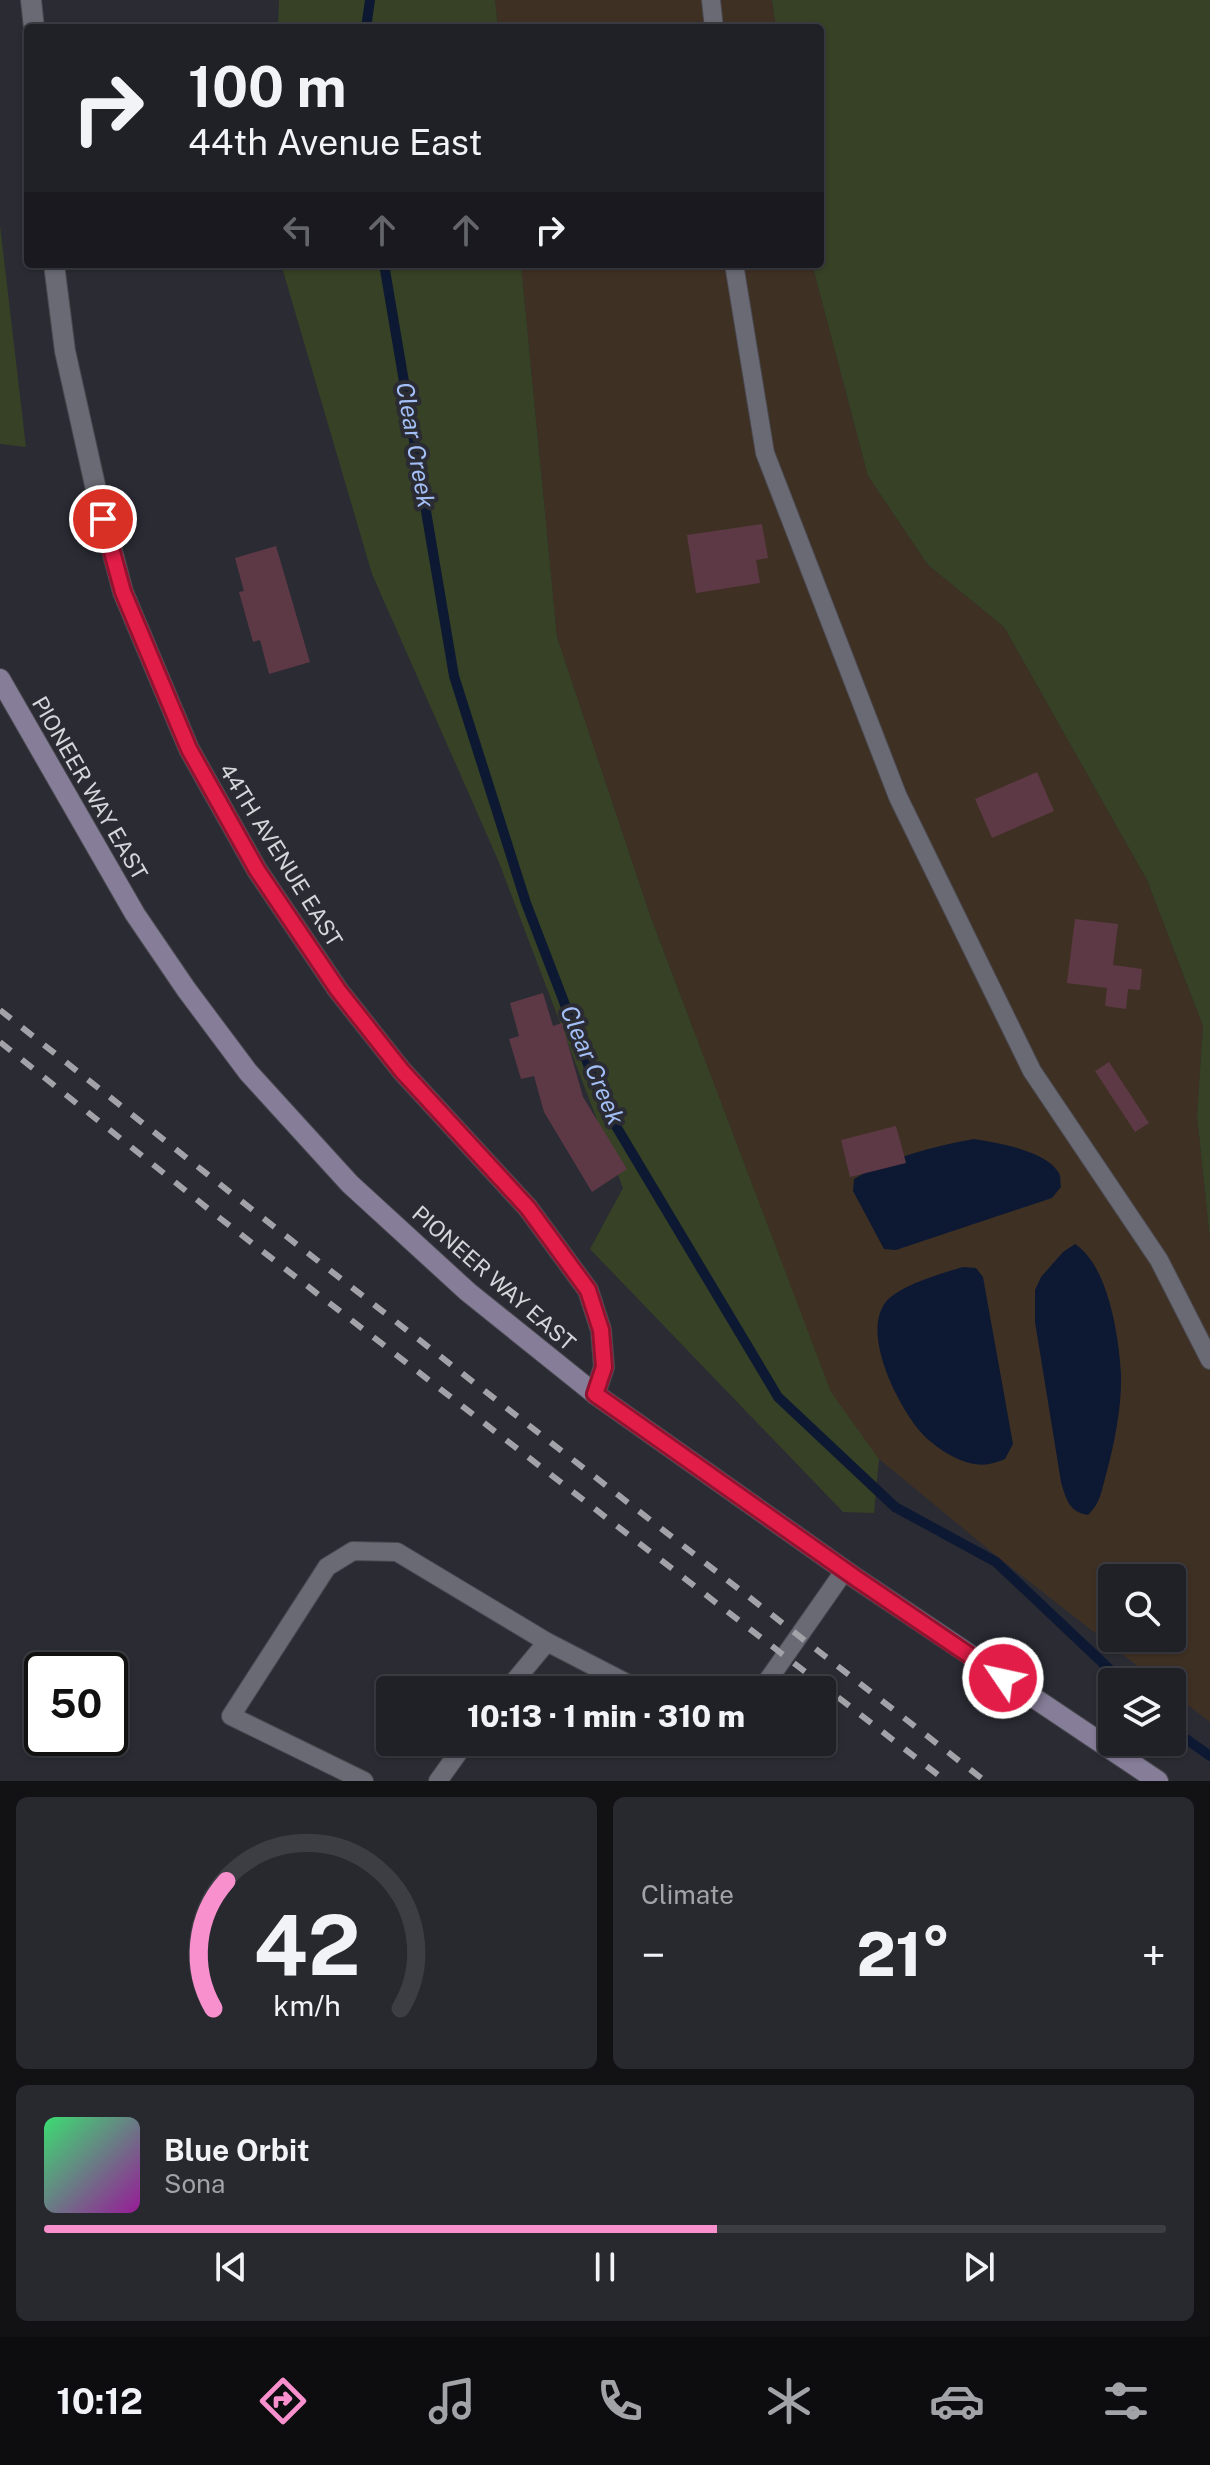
<!DOCTYPE html>
<meta charset="utf-8">
<style>
body{margin:0;font-family:"Public Sans",sans-serif;background:#28282f;color:#f1f3f6;height:100vh;display:flex;flex-direction:column;font-size:30px;white-space:nowrap}
*{box-sizing:border-box;margin:0}
p{font-size:26px;color:#a2a3a7}
.icon{flex:none;width:44px;height:44px;fill:none;stroke:currentColor;stroke-width:2;stroke-linecap:round;stroke-linejoin:round}
.map{position:relative;height:1781px;overflow:hidden}
.sheet{display:flex;flex-direction:column;gap:16px;padding:16px;background:#121215;flex:1}
.sheet>*{flex:none}
.banner{position:absolute;left:24px;top:24px;width:800px;height:244px;border-radius:8px;box-shadow:0 2px 6px #0004,0 0 0 2px #3d3e44;background:#202027;color:#f1f3f6;overflow:hidden}
.tools{position:absolute;left:1098px;top:1564px;display:grid;gap:16px}
.tools a{display:grid;place-items:center;width:88px;height:88px;border-radius:8px;background:#202027;box-shadow:0 2px 6px #0004,0 0 0 2px #3d3e44;font-size:40px}
.speed{position:absolute;left:24px;top:1652px;display:flex;gap:16px;font-size:40px;font-weight:700;text-align:center}
.speed>*{display:grid;place-content:center;width:104px;height:104px;border-radius:50%;background:#202027;box-shadow:0 2px 6px #0004,0 0 0 2px #3d3e44;line-height:1}
.speed .limit{border:4px solid #111;border-radius:12px;background:#fff;color:#111}
.pin{position:absolute;display:grid;place-items:center;width:68px;height:68px;color:#fff;margin:-34px;border:4px solid #fff;border-radius:50%;box-shadow:0 2px 8px #0007}
.me{position:absolute;width:88px;margin:-44px;rotate:304deg;stroke-linejoin:round;filter:drop-shadow(0 0 6px #0008)}
.turn{display:flex;align-items:center;gap:28px;height:168px;padding:0 32px;font-size:36px}
.turn .icon{width:104px;height:104px;stroke-width:2.5}
.turn b{display:block;font-size:56px;line-height:68px}
.lanes{display:flex;align-items:center;height:76px;padding:0 32px;background:#0003;justify-content:center;gap:40px;direction:ltr}
.lanes .off{opacity:.35}
.big{font-size:60px;font-weight:800;line-height:1.1}
.sheet .widget{flex:1;display:flex;flex-direction:column;justify-content:center;gap:12px;min-width:0;padding:0 28px;border-radius:12px;background:#28282f}
.sheet .dial{align-items:center;gap:0}
.dial svg{height:208px;overflow:visible;fill:none;stroke:#3d3e44;stroke-width:7;stroke-linecap:round;text-anchor:middle}
.dial text{fill:#f1f3f6;stroke:none}
.song{display:flex;align-items:center;gap:24px}
.cover{width:96px;height:96px;border-radius:12px;background:linear-gradient(135deg,hsl(140 70% 55%),hsl(300 70% 35%))}
.played{height:8px;border-radius:4px;background:linear-gradient(90deg,#f790cd 60%,#3d3e44 60%)}
.keys{display:flex;justify-content:space-around;direction:ltr}
.heat{display:flex;justify-content:space-between;align-items:center;font-size:44px;direction:ltr}
.sheet .tiles{flex:1;display:grid;gap:16px;grid-template-columns:1fr 1fr}
.widget:last-child{grid-column:span 2}
.trip{position:absolute;left:376px;top:1676px;width:460px;height:80px;border-radius:8px;background:#202027;box-shadow:0 2px 6px #0004,0 0 0 2px #3d3e44;font-weight:800;line-height:80px;text-align:center}
.tabs{display:flex;height:128px;justify-content:space-around;align-items:center;background:#0d0d10;color:#a2a3a7}
.tabs .icon{width:56px;height:56px}
.tabs .current{color:#f790cd}
.tabs b{font-size:36px;color:#f1f3f6}
.map>svg:first-child{display:block}
.industrial{fill:#3f3024;fill-rule:evenodd}
.green{fill:#364125}
.water{fill:#0d1932}
.lines{fill:none;stroke-linecap:round;stroke-linejoin:round}
.stream{stroke:#0d1932;stroke-width:10}
.building{fill:#5d3945}
.service-casing{stroke:#4a4950;stroke-width:20}
.tertiary-casing{stroke:#4a4950;stroke-width:22}
.secondary-casing{stroke:#4a4950;stroke-width:22}
.service{stroke:#6a6a74;stroke-width:18}
.tertiary{stroke:#6a6a74;stroke-width:20}
.secondary{stroke:#867e99;stroke-width:20}
.rail{stroke:#a2a2a8;stroke-width:6;stroke-dasharray:14 14;stroke-linecap:butt}
.route-casing{stroke:#92132f;stroke-width:20}
.route{stroke:#e11d48;stroke-width:14}
.labels{text-anchor:middle;stroke-width:8;stroke-linejoin:round;paint-order:stroke}
.street-label{font-size:22px;fill:#d5d5da;stroke:#2b2b34}
.water-label{font-size:24px;font-style:italic;fill:#a3bff5;stroke:#2b2b34}
</style>
<div class="map">
<svg width="1210" height="1781" viewBox="0 0 1210 1781">
<rect width="100%" height="100%" fill="#2b2b34"/>
<path class="industrial" d="M 495,0 L 772,0 L 776,28 L 498,28 Z
M 521,264 L 812,264 L 868,476 L 928,565 L 1004,627 L 1147,880 L 1203,1026 L 1197,1116 L 1210,1240 L 1210,1722 L 1172,1693 L 1172,1682 L 1158,1682 L 999,1558 L 879,1459 L 831,1393 L 650,915 L 557,637 ZM 1112,1578 L 1172,1578 L 1172,1638 L 1112,1638 Z"/>
<path class="green" d="M 279,0 L 495,0 L 498,28 L 278,28 Z
M 772,0 L 1210,0 L 1210,1240 L 1197,1116 L 1203,1026 L 1147,880 L 1004,627 L 928,565 L 868,476 L 812,264 L 820,264 L 820,28 L 776,28 Z
M 0,225 L 26,447 L 0,444 Z
M 281,264 L 521,264 L 557,637 L 650,915 L 831,1392 L 879,1459 L 874,1513 L 843,1512 L 590,1249 L 623,1188 L 498,860 L 372,574 Z"/>
<path class="water" d="M 974,1139 C 997,1143 1046,1150 1059,1173 C 1061,1177 1060,1182 1061,1187 L 1052,1198 L 896,1250 L 884,1249 L 853,1191 L 854,1179 C 892,1157 931,1147 974,1139 Z
M 1075,1244 C 1108,1265 1119,1336 1121,1374 C 1122,1405 1115,1441 1107,1471 C 1102,1488 1101,1503 1088,1515 C 1069,1512 1066,1499 1061,1482 L 1035,1322 L 1035,1290 L 1041,1277 L 1063,1252 Z
M 963,1267 L 976,1268 L 983,1277 L 1013,1444 L 1005,1459 C 995,1463 986,1466 975,1464 C 956,1462 930,1444 918,1429 C 897,1403 862,1335 885,1303 C 897,1286 943,1273 963,1267 Z"/>
<g class="lines">
<path class="stream" d="M 366,28 L 370,0
M 384,264 L 454,676 L 526,903 L 604,1106 L 778,1397 L 895,1507 L 996,1562 L 1123,1682
M 1172,1729 L 1210,1756"/>
</g>
<path class="building" d="M 762,524 L 768,558 L 756,560 L 760,583 L 696,593 L 687,535 Z
M 276,546 L 310,662 L 269,674 L 260,640 L 253,642 L 239,592 L 244,591 L 235,558 Z
M 1037,772 L 1054,811 L 992,838 L 975,799 Z
M 1075,919 L 1118,924 L 1113,965 L 1142,969 L 1140,990 L 1128,989 L 1126,1009 L 1105,1006 L 1107,988 L 1067,983 Z
M 543,993 L 553,1026 L 562,1023 L 583,1097 L 627,1169 L 592,1192 L 544,1112 L 534,1076 L 521,1079 L 509,1039 L 519,1036 L 510,1003 Z
M 1109,1062 L 1149,1123 L 1135,1132 L 1095,1071 Z
M 896,1126 L 906,1163 L 850,1177 L 841,1140 Z"/>
<g class="lines">
<defs>
<path id="service" d="M 711,0 L 714,28
M 734,264 L 765,453 L 898,797 L 1032,1071 L 1159,1260 L 1210,1360
M 507,1690 L 547,1642 L 640,1690
M 761,1690 L 845,1570
M 364,1781 L 231,1716 L 327,1567 L 353,1551 L 397,1552 L 547,1642
M 438,1781 L 466,1742"/>
<path id="tertiary" d="M 31,0 L 34,28
M 54,264 L 65,351 L 97,494 L 123,592 L 189,749 L 257,870 L 338,990 L 402,1071 L 528,1208 L 588,1290 L 601,1330 L 604,1367 L 595,1394"/>
<path id="secondary" d="M 0,679 L 135,914 L 186,989 L 248,1072 L 350,1184 L 468,1292 L 595,1394 L 857,1579 L 1158,1781"/>
</defs>
<use href="#service" class="service-casing"/>
<use href="#tertiary" class="tertiary-casing"/>
<use href="#secondary" class="secondary-casing"/>
<use href="#service" class="service"/>
<use href="#tertiary" class="tertiary"/>
<use href="#secondary" class="secondary"/>
<path class="rail" d="M 0,1010 L 236,1197 L 985,1781
M 0,1042 L 221,1219 L 946,1781"/>
</g>
<g class="lines">
<defs>
<path id="route" d="M 103,519 L 123,592 L 189,749 L 257,870 L 338,990 L 402,1071 L 528,1208 L 588,1290 L 601,1330 L 604,1367 L 595,1394 L 857,1579 L 1003,1678"/>
</defs>
<use href="#route" class="route-casing"/>
<use href="#route" class="route"/>
</g>
<g class="labels">
<g class="street-label">
<text transform="translate(90 788) rotate(60)" y="8">PIONEER WAY EAST</text>
<text transform="translate(281 855) rotate(58)" y="8">44TH AVENUE EAST</text>
<text transform="translate(494 1278) rotate(41)" y="8">PIONEER WAY EAST</text>
</g>
<g class="water-label">
<text transform="translate(415 445) rotate(80)" y="8">Clear Creek</text>
<text transform="translate(592 1065) rotate(67)" y="8">Clear Creek</text>
</g>
</g>
</svg>
<div class="tools">
<a><svg class="icon" aria-label="search" viewBox="0 0 24 24"><circle cx="10" cy="10" r="6"/><path d="M15 15l6 6"/></svg></a>
<a><svg class="icon" aria-label="layers" viewBox="0 0 24 24"><path d="M12 4l9 5-9 5-9-5zM3 14l9 5 9-5"/></svg></a>
</div>
<div class="speed"><div class="limit">50</div></div>
<div class="pin" style="left:103px;top:519px;background:#d93025"><svg class="icon" aria-label="arrive" viewBox="0 0 24 24"><path d="M6 21V4h12l-3 4 3 4H6"/></svg></div>
<svg class="me" style="left:1003px;top:1678px" viewBox="-20 -20 40 40"><circle r="17" fill="#e11d48" stroke="#fff" stroke-width="3"/><path d="M0-11L8 9 0 5-8 9z" fill="#fff"/></svg>
<div class="trip">10:13 · 1 min · 310 m</div>
<div class="banner">
<div class="turn"><svg class="icon" aria-label="right" viewBox="0 0 24 24"><path d="M7 20v-9h11M14 6l5 5-5 5"/></svg><div><b>100 m</b>44th Avenue East</div></div>
<div class="lanes"><svg class="icon off" aria-label="left" viewBox="0 0 24 24"><path d="M17 20v-9H6M10 6l-5 5 5 5"/></svg><svg class="icon off" aria-label="ahead" viewBox="0 0 24 24"><path d="M12 20V5M6 11l6-6 6 6"/></svg><svg class="icon off" aria-label="ahead" viewBox="0 0 24 24"><path d="M12 20V5M6 11l6-6 6 6"/></svg><svg class="icon" aria-label="right" viewBox="0 0 24 24"><path d="M7 20v-9h11M14 6l5 5-5 5"/></svg></div>
</div>
</div>
<section class="sheet">
<div class="tiles">
<div class="widget dial"><svg viewBox="0 0 100 80">
<path d="M14 69A42 42 0 1 1 86 69"/>
<path d="M14 69A42 42 0 0 1 19 20" stroke="#f790cd"/>
<text x="50" y="56" font-size="32" font-weight="700">42</text>
<text x="50" y="72" font-size="11">km/h</text>
</svg></div>
<div class="widget"><p>Climate</p>
<div class="heat"><a>−</a><b class="big">21°</b><a>+</a></div>
</div>
<div class="widget">
<div class="song"><i class="cover"></i><div><b>Blue Orbit</b><p>Sona</p></div></div>
<div class="played"></div>
<div class="keys"><svg class="icon" aria-label="previous" viewBox="0 0 24 24"><path d="M18 5L8 12l10 7zM5 5v14"/></svg><svg class="icon" aria-label="pause" viewBox="0 0 24 24"><path d="M8 5v14M16 5v14"/></svg><svg class="icon" aria-label="next" viewBox="0 0 24 24"><path d="M6 5l10 7-10 7zM19 5v14"/></svg></div>
</div>
</div>
</section>
<nav class="tabs">
<b>10:12</b>
<svg class="icon current" aria-label="directions" viewBox="0 0 24 24"><path d="M12 3l9 9-9 9-9-9zM9 14v-3h6M13 9l2 2-2 2"/></svg>
<svg class="icon" aria-label="music" viewBox="0 0 24 24"><path d="M9 18V5l10-2v13"/><circle cx="6" cy="18" r="3"/><circle cx="16" cy="16" r="3"/></svg>
<svg class="icon" aria-label="phone" viewBox="0 0 24 24"><path d="M5 4h4l2 5-3 2q2 4 5 5l2-3 5 2v4C11 20 4 13 5 4z"/></svg>
<svg class="icon" aria-label="climate" viewBox="0 0 24 24"><path d="M12 3v18M4 7l16 10M4 17L20 7"/></svg>
<svg class="icon" aria-label="car" viewBox="0 0 24 24"><path d="M5 17H2v-5l4-1 3-4h7l3 4 3 1v5h-3M9 17h6M6 11h13"/><circle cx="7" cy="17" r="2"/><circle cx="17" cy="17" r="2"/></svg>
<svg class="icon" aria-label="filters" viewBox="0 0 24 24"><path d="M4 7h16M4 17h16"/><circle cx="9" cy="7" r="2"/><circle cx="15" cy="17" r="2"/></svg>
</nav>
